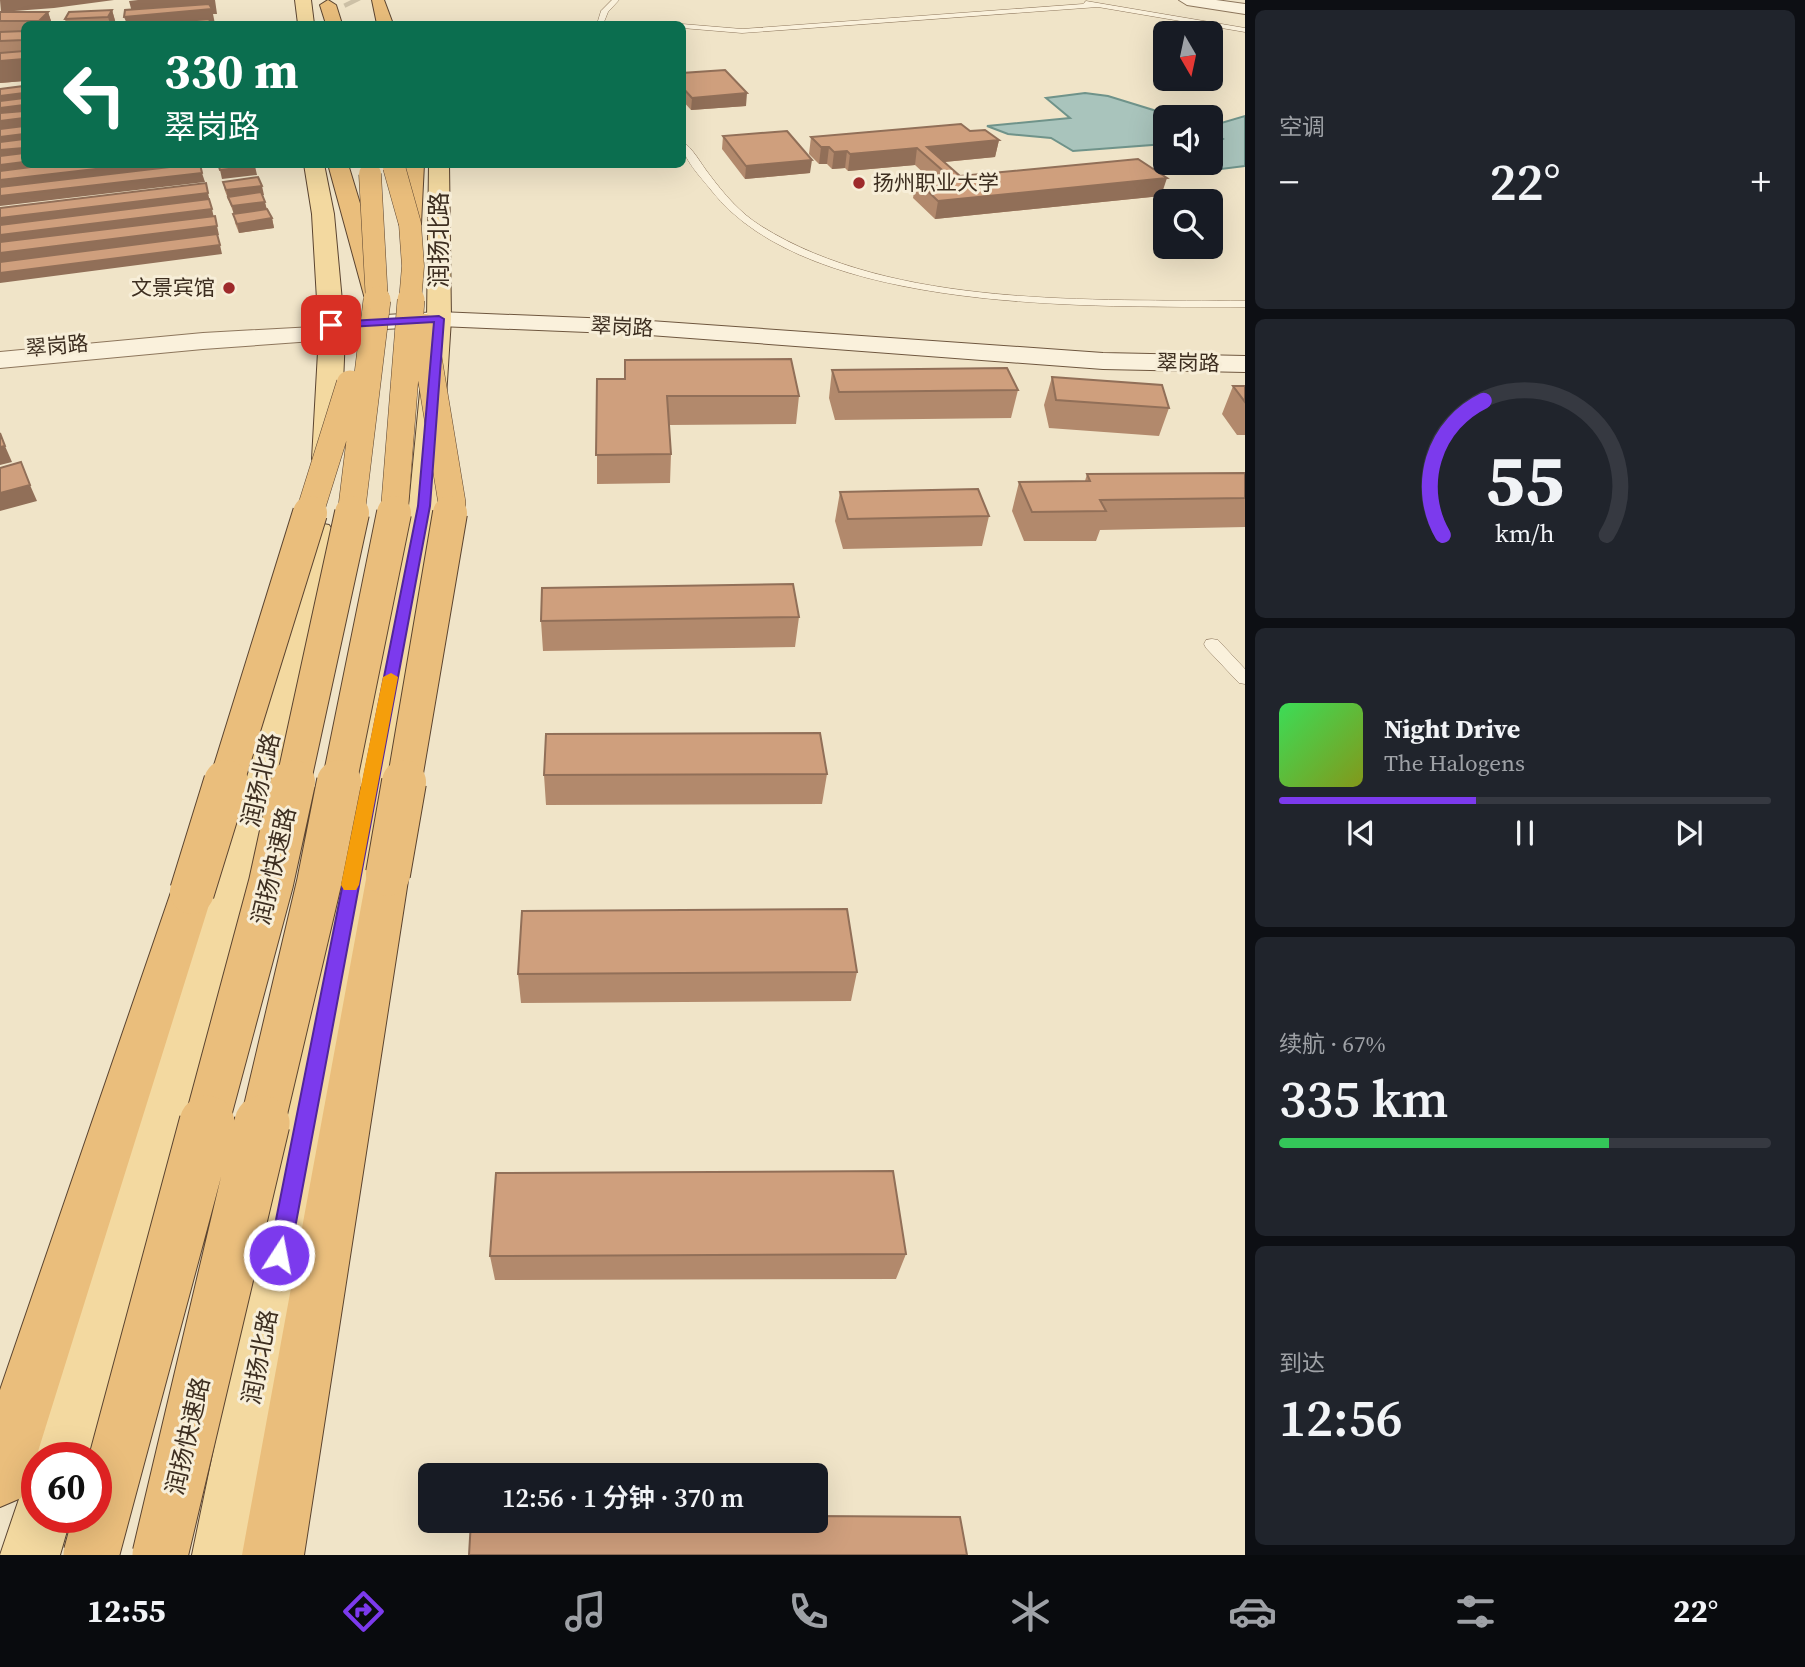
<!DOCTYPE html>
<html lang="zh">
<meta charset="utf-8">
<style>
body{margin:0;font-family:"Source Serif 4","Noto Sans SC",serif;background:#20242c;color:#f1f3f6;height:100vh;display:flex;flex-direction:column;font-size:26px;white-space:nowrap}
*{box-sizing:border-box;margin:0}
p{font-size:23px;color:#9ea1a6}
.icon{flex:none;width:38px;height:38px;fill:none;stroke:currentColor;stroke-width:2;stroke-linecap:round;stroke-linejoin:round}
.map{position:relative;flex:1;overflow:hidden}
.details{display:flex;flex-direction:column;gap:10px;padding:10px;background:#0d0f14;width:560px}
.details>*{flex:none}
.banner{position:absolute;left:21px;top:21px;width:665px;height:147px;border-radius:10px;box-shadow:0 7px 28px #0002;background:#0b6e4f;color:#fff;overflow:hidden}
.needle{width:46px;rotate:171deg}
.fabs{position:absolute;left:1153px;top:21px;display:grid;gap:14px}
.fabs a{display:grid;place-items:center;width:70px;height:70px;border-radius:10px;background:#171b24;box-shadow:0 7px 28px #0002;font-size:35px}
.speed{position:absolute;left:21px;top:1442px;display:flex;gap:14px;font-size:35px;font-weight:700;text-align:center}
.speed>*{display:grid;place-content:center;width:91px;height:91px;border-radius:50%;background:#171b24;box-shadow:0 7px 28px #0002;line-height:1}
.speed .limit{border:10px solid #d22;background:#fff;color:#111}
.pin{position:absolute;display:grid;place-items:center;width:60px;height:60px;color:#fff;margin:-30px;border-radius:14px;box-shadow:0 4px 10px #0006}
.me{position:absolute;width:77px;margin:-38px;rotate:11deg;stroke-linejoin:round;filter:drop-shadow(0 0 5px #0008)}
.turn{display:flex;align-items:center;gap:24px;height:147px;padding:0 28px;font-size:32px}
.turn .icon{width:91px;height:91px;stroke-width:2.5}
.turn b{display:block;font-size:49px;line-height:60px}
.big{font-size:52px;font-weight:600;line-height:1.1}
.details .card{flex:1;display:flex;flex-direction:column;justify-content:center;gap:10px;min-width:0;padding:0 24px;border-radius:10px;background:#20242c}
.details .dial{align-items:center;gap:0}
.dial svg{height:182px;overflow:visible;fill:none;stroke:#363941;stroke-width:7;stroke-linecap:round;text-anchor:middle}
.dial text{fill:#f1f3f6;stroke:none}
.song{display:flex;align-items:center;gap:21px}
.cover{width:84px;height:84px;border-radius:10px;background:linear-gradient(135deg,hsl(130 70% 55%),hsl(70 70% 35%))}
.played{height:7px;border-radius:4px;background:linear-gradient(90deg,#7c3aed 40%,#363941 40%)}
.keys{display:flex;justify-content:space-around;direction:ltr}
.heat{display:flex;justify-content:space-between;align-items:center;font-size:38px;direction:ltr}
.charge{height:10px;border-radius:5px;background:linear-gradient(90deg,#34c759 67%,#363941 0)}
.trip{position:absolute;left:418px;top:1463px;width:410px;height:70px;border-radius:10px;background:#171b24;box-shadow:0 7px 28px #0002;font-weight:600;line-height:70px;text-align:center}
.dock{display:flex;height:112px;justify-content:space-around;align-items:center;background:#090b0e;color:#9ea1a6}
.dock .icon{width:49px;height:49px}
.dock .current{color:#7c3aed}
.dock b{font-size:32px;color:#f1f3f6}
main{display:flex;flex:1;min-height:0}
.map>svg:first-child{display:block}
.water{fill:#a9c4bc;stroke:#6f938a;stroke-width:2}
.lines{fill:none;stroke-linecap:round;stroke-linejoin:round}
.trunk-tunnel{stroke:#ccc0a6;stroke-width:17;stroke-dasharray:17 9;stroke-linecap:butt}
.service-casing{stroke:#8d765c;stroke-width:1}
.tertiary-casing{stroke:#8d765c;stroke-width:2}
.secondary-casing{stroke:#6f573f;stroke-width:2}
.primary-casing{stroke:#5b4430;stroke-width:2}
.trunk-casing{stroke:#5b4430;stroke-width:2}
.service{fill:#faf1dc;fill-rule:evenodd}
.tertiary{fill:#faf1dc;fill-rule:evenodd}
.secondary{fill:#faf1dc;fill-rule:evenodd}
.primary{fill:#f3d9a0;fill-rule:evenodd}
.trunk{fill:#eabe7c;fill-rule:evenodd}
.trunk-bridge-far4-casing{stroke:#5b4430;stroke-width:23;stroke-linecap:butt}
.trunk-bridge-far3-casing{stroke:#5b4430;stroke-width:28;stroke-linecap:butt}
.trunk-bridge-far2-casing{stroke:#5b4430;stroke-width:36;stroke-linecap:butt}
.trunk-bridge-far1-casing{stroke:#5b4430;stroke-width:46;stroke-linecap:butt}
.trunk-bridge-casing{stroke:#5b4430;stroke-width:57;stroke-linecap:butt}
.trunk-bridge-far4{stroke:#eabe7c;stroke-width:22}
.trunk-bridge-far3{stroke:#eabe7c;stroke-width:27}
.trunk-bridge-far2{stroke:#eabe7c;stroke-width:34}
.trunk-bridge-far1{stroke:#eabe7c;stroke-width:44}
.trunk-bridge{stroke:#eabe7c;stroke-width:55}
.wall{fill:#b2896c}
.shaded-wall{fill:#916f58}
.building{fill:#cf9f7d;stroke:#916f58;stroke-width:2}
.route{fill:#7c3aed;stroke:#51269a;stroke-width:2}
.slow{fill:#f59e0b}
.poi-dot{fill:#9e2a2b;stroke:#f7eed8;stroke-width:2.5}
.labels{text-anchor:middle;stroke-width:6;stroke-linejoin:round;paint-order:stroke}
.far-poi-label{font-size:21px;fill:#3d2e20;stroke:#f7eed8;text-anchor:start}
.far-street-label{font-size:21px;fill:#3d2e20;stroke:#f7eed8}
.street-label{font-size:24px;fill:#3d2e20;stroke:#f7eed8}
</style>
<main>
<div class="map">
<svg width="1245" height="1555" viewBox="0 0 1245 1555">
<rect width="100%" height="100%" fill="#f0e4c8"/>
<path class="water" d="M 1085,93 L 1108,96 L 1163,113 L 1169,117 L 1166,117 L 1165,144 L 1073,151 L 1051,138 L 1008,134 L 987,126 L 1070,118 L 1046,98 Z
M 1245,116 L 1245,166 L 1213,170 L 1203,163 L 1211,163 L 1211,146 L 1223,139 L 1211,131 L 1211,126 Z"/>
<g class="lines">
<path class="trunk-tunnel" d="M 351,0 L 353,4"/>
<defs>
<path id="service" d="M 612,0 L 619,0 L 608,12 L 604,22 L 672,24 L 597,24 L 601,11 Z
M 1086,1 L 1245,28 L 1245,32 L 1098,7 L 742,33 L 682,28 L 682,24 L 679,24 L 682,24 L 742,29 L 1083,4 Z
M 682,141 C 693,148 701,164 709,174 C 724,194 740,213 761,226 C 893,309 1094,299 1245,301 L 1245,307 C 1099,306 809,316 711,190 C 701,177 682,159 682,141 Z
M 1212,639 L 1218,640 L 1245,669 L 1245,684 L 1239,683 L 1206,648 L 1204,644 L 1206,640 Z"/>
<path id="tertiary" d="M 1179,0 L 1216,0 L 1245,4 L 1245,14 L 1187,5 Z
M 332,326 L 341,329 L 345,334 L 341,339 L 203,349 L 0,368 L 0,352 L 203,333 Z"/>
<path id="secondary" d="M 439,312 L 636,320 L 1103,353 L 1245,356 L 1245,372 L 1103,369 L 636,334 L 439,326 L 331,332 L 322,330 L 319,325 L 322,320 L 331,318 Z"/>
<path id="primary" d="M 295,0 L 311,0 L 314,24 L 298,24 Z
M 304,164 L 324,164 L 334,214 L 345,334 L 340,459 L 336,465 L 326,468 L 316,465 L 312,459 L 319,334 L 312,214 Z
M 429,164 L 449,164 L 451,319 L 439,506 L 254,1555 L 192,1555 L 409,506 L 427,319 Z
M 318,523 L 329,525 L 334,532 L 261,870 L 89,1458 L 37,1458 L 37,1475 L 30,1458 L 219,870 L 302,532 L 307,525 Z
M 37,1488 L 37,1517 L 71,1517 L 60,1555 L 0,1555 L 20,1496 Z"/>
<path id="trunk" d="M 328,0 L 336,5 L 342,24 L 326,24 L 320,5 Z
M 372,0 L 384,0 L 393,24 L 377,24 Z
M 328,164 L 348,164 L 389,299 L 386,304 L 377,306 L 368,304 L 365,299 Z
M 404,164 L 424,164 L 421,224 L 418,229 L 402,229 L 399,224 Z
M 388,858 L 403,863 L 409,874 L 304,1555 L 242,1555 L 367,874 L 373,863 Z
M 192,876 L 207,880 L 213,892 L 30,1477 L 21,1498 L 0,1507 L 0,1390 L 171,892 L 177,880 Z"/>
</defs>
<use href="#service" class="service-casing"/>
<use href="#tertiary" class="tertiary-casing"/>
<use href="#secondary" class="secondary-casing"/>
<use href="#primary" class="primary-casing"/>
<use href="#trunk" class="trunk-casing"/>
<use href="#service" class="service"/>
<use href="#tertiary" class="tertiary"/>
<use href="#secondary" class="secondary"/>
<use href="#primary" class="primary"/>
<use href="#trunk" class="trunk"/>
<defs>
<path id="trunk-bridge-far4" d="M 394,167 L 410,224 L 413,266 L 410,302
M 370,174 L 377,302"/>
<path id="trunk-bridge-far3" d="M 423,327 L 452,503 L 450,515
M 309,515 L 350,384
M 351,515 L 377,300
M 394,515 L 411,300"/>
<path id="trunk-bridge-far2" d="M 226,784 L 310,513
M 293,784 L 352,513
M 339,784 L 394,513
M 404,784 L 450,513"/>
<path id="trunk-bridge-far1" d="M 388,874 L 404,782
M 192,892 L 226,782
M 206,1125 L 271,883 L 293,782
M 262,1125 L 319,883 L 339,782"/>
<path id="trunk-bridge" d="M 91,1555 L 207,1123
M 160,1555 L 262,1123"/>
</defs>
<use href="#trunk-bridge-far4" class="trunk-bridge-far4-casing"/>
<use href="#trunk-bridge-far3" class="trunk-bridge-far3-casing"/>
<use href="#trunk-bridge-far2" class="trunk-bridge-far2-casing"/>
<use href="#trunk-bridge-far1" class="trunk-bridge-far1-casing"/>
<use href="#trunk-bridge" class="trunk-bridge-casing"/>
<use href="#trunk-bridge-far4" class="trunk-bridge-far4"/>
<use href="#trunk-bridge-far3" class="trunk-bridge-far3"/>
<use href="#trunk-bridge-far2" class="trunk-bridge-far2"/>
<use href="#trunk-bridge-far1" class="trunk-bridge-far1"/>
<use href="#trunk-bridge" class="trunk-bridge"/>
</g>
<path class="wall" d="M 112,10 L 116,24 L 66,24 L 65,19 Z
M 0,12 L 48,12 L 52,24 L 24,24 L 24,81 L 0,83 Z
M 682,73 L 746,106 L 691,110 L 682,100 Z
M 970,131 L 999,140 L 995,157 L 944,162 L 960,176 L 1161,196 L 935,219 L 913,198 L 916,180 L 930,179 L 915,165 L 848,171 L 845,168 L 832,169 L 827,164 L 819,164 L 809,154 L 811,137 Z
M 723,136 L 810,173 L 745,179 L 722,149 Z
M 223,182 L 264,195 L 262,195 L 267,209 L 272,218 L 274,228 L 239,233 L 235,223 L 234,214 L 225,191 Z
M 832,370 L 1018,390 L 1011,418 L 835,420 L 829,398 Z
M 1052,377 L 1169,408 L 1159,436 L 1049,428 L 1044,405 Z
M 597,379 L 799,396 L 796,424 L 669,425 L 671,454 L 670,483 L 597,484 Z
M 1233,386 L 1245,386 L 1245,435 L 1237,435 L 1222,414 Z
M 1245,473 L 1245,527 L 1100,530 L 1096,541 L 1024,541 L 1012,511 L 1019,482 L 1085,481 L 1087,474 Z
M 840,492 L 989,516 L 982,546 L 843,549 L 835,521 Z
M 799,617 L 795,647 L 543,651 L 541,621 Z
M 827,774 L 822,804 L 546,805 L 544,775 Z
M 857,972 L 851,1001 L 521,1003 L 518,974 Z
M 906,1254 L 896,1279 L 495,1280 L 490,1256 Z"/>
<path class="shaded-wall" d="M 0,0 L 114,0 L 54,8 L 1,12 Z
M 138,0 L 215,0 L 217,14 L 213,14 L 215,24 L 127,24 L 124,17 L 133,16 L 129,1 Z
M 112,10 L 116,24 L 110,24 L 108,17 Z
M 48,12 L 52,24 L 41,24 L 39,21 Z
M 24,59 L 24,81 L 0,83 L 0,61 Z
M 24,93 L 24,102 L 0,105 L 0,96 Z
M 747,93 L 746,106 L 691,110 L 692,98 Z
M 24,105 L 24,114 L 0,117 L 0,108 Z
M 24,118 L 24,127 L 0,130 L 0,121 Z
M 24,134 L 24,143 L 0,146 L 0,137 Z
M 999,140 L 995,157 L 934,163 L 927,147 Z
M 821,147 L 829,147 L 827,164 L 819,164 Z
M 24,148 L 24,157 L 0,160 L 0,150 Z
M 917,148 L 915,165 L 848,171 L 850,154 Z
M 847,151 L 845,168 L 832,169 L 834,152 Z
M 812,160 L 810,173 L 745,179 L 746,166 Z
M 24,162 L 24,164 L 88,164 L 0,174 L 0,165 Z
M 139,164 L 198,164 L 0,190 L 0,180 Z
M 255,166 L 257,175 L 222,179 L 220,170 Z
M 202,173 L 205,182 L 0,206 L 0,196 Z
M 1167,178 L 1161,196 L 935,219 L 938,201 Z
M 262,186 L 264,195 L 228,200 L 226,190 Z
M 208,193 L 210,202 L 0,227 L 0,218 Z
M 265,202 L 267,211 L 234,216 L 232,206 Z
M 212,209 L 214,218 L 0,245 L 0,235 Z
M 272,218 L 274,228 L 239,233 L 237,224 Z
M 217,226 L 219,235 L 0,263 L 0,253 Z
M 220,245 L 222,254 L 0,283 L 0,273 Z
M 5,446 L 12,462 L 0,465 L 0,447 Z
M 30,485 L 37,501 L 0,511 L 0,493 Z"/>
<path class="building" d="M 209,4 L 212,9 L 124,17 L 125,10 Z
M 112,10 L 108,17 L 65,19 L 69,12 Z
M 0,12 L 48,12 L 39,21 L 0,21 Z
M 209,19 L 211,24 L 147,24 Z
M 24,31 L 24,40 L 0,41 L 0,32 Z
M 24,51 L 24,59 L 0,61 L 0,53 Z
M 725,70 L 747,93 L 692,98 L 682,87 L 682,73 Z
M 24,86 L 24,93 L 0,96 L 0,89 Z
M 24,98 L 24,105 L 0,108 L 0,101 Z
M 24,111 L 24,118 L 0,121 L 0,113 Z
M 961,124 L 970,131 L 985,130 L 999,140 L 927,147 L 960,176 L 1138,159 L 1167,178 L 938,201 L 916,180 L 950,177 L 917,148 L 850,154 L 847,151 L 834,152 L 829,147 L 821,147 L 811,137 Z
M 24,126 L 24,134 L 0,137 L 0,129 Z
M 787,131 L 812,160 L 746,166 L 723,136 Z
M 24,139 L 24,148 L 0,150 L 0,142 Z
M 24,153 L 24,162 L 0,165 L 0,156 Z
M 54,164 L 139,164 L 0,180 L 0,171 Z
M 195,164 L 200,164 L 202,173 L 0,196 L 0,187 Z
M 218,164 L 255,164 L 255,166 L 220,170 Z
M 258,177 L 262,186 L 226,190 L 223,182 Z
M 206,183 L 208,193 L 0,218 L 0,208 Z
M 261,192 L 265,202 L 232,206 L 228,197 Z
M 209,199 L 212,209 L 0,235 L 0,225 Z
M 267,209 L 272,218 L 237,224 L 233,214 Z
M 215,216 L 217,226 L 0,253 L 0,242 Z
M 217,234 L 220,245 L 0,273 L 0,262 Z
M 791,359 L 799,396 L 667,396 L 671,454 L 596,455 L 597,379 L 625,379 L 625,360 Z
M 1007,368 L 1018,390 L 839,392 L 832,370 Z
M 1052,377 L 1162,385 L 1169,408 L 1056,400 Z
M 1233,386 L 1245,386 L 1245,402 Z
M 0,433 L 5,446 L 0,447 Z
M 21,462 L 30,485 L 0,493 L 0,468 Z
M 1245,473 L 1245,498 L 1100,500 L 1106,511 L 1032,512 L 1019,482 L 1090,481 L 1087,474 Z
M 978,489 L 989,516 L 848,519 L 840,492 Z
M 793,584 L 799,617 L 541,621 L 542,588 Z
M 820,733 L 827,774 L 544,775 L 546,734 Z
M 847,909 L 857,972 L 518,974 L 522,911 Z
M 893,1171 L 906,1254 L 490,1256 L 496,1173 Z
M 816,1516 L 960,1517 L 967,1555 L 469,1555 L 471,1521 L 816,1521 Z"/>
<path class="route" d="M 439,316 L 444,319 L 430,506 L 290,1255 L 287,1263 L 279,1266 L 272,1263 L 269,1255 L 418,506 L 434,322 L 331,328 L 326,325 L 331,322 Z"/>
<path class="slow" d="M 391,673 L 398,677 L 359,885 L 356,890 L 344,890 L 341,885 L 383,677 Z"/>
<g class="poi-dot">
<circle cx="859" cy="183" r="7"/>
<circle cx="229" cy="288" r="7"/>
</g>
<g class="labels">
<g class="far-poi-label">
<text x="873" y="190">扬州职业大学</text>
<text x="215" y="295" text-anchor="end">文景宾馆</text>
</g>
<g class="far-street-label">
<text transform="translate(622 327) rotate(3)" y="7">翠岗路</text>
<text transform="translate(57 346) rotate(-5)" y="7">翠岗路</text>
<text transform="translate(1188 363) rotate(1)" y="7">翠岗路</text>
</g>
<g class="street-label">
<text transform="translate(439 240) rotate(-90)" y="8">润扬北路</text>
<text transform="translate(261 780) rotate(-77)" y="8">润扬北路</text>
<text transform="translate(274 866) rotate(-77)" y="8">润扬快速路</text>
<text transform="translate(260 1357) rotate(-79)" y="8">润扬北路</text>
<text transform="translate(188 1436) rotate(-77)" y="8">润扬快速路</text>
</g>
</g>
</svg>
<div class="fabs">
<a><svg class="needle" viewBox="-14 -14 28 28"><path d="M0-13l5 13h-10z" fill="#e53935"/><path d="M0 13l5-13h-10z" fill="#9ea1a6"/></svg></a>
<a><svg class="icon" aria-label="sound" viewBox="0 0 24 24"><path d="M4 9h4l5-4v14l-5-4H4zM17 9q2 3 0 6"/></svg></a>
<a><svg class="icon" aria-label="search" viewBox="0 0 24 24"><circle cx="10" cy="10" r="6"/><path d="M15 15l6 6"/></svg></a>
</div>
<div class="speed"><div class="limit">60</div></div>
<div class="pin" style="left:331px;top:325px;background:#d93025"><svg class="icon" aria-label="arrive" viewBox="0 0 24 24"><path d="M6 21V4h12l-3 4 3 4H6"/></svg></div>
<svg class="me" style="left:279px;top:1255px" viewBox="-20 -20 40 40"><circle r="17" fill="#7c3aed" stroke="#fff" stroke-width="3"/><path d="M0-11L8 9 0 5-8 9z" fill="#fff"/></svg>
<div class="trip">12:56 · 1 分钟 · 370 m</div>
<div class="banner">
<div class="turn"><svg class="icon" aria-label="left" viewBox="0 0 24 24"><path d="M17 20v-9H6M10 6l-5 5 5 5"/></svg><div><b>330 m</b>翠岗路</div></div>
</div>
</div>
<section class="details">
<div class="card"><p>空调</p>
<div class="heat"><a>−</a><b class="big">22°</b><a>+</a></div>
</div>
<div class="card dial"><svg viewBox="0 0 100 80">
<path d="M14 69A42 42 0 1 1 86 69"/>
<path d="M14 69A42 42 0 0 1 32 10" stroke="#7c3aed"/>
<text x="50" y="56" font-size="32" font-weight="700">55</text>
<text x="50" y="72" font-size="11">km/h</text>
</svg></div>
<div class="card">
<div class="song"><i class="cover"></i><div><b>Night Drive</b><p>The Halogens</p></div></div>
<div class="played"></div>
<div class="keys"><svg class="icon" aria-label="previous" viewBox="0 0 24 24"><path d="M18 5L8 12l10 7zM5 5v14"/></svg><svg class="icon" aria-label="pause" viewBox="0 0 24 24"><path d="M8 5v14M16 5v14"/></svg><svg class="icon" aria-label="next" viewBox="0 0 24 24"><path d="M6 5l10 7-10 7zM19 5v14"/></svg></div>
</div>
<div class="card"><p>续航 · 67%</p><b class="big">335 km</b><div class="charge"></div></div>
<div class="card"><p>到达</p><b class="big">12:56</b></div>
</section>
</main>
<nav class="dock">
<b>12:55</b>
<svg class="icon current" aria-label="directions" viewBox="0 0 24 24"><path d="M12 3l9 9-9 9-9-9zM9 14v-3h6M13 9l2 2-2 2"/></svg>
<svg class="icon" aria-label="music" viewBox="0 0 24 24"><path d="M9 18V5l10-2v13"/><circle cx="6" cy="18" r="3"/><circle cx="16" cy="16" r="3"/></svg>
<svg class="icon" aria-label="phone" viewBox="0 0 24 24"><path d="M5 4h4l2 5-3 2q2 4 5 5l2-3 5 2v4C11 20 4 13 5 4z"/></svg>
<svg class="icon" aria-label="climate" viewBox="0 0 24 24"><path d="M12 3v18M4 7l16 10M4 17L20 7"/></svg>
<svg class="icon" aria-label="car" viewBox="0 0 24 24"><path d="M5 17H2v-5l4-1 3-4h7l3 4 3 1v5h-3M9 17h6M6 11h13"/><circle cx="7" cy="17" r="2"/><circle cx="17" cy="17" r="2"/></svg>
<svg class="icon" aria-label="filters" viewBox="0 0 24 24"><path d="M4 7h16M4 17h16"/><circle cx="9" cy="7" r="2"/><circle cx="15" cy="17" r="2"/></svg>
<b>22°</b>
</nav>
